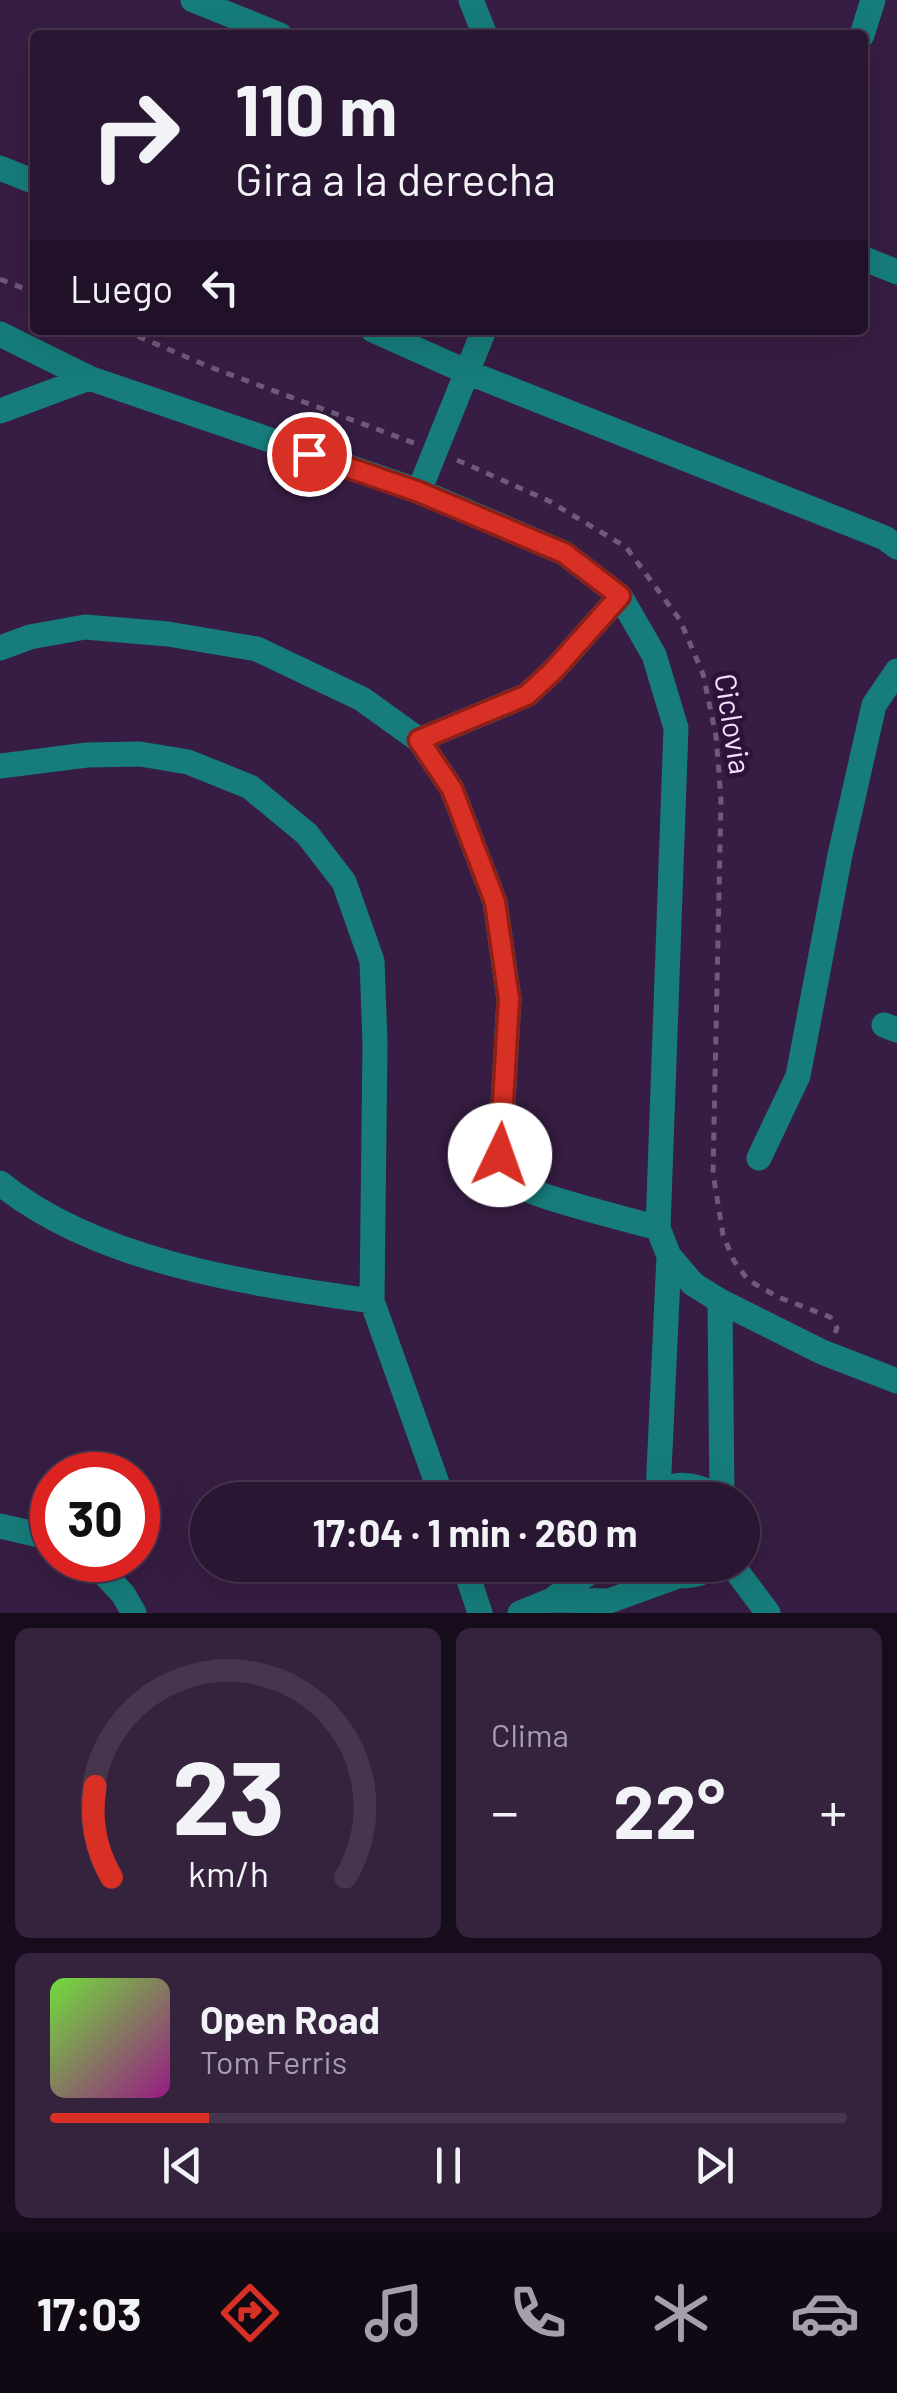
<!DOCTYPE html>
<html lang="es">
<meta charset="utf-8">
<style>
body{margin:0;font-family:Barlow,sans-serif;background:#35233e;color:#f1f3f6;height:100vh;display:flex;flex-direction:column;font-size:38px;white-space:nowrap}
*{box-sizing:border-box;margin:0}
p{font-size:32px;color:#a59fac}
.icon{flex:none;width:55px;height:55px;fill:none;stroke:currentColor;stroke-width:2;stroke-linecap:round;stroke-linejoin:round}
.map{position:relative;height:1613px;overflow:hidden}
.panel{display:flex;flex-direction:column;gap:15px;padding:15px;background:#170c1c;flex:1}
.panel>*{flex:none}
.banner{position:absolute;left:30px;top:30px;width:838px;height:305px;border-radius:10px;box-shadow:0 10px 40px #0002,0 0 0 2px #45354d;background:#291632;color:#f1f3f6;overflow:hidden}
.speed{position:absolute;left:30px;top:1452px;display:flex;gap:20px;font-size:50px;font-weight:700;text-align:center}
.speed>*{display:grid;place-content:center;width:130px;height:130px;border-radius:50%;background:#291632;box-shadow:0 10px 40px #0002,0 0 0 2px #45354d;line-height:1}
.speed .limit{border:15px solid #d22;background:#fff;color:#111}
.pin{position:absolute;display:grid;place-items:center;width:85px;height:85px;color:#fff;margin:-42px;border:5px solid #fff;border-radius:50%;box-shadow:0 2px 10px #0007}
.me{position:absolute;width:110px;margin:-55px;rotate:3deg;stroke-linejoin:round;filter:drop-shadow(0 0 8px #0008)}
.turn{display:flex;align-items:center;gap:35px;height:210px;padding:0 40px;font-size:45px}
.turn .icon{width:130px;height:130px;stroke-width:2.5}
.turn b{display:block;font-size:70px;line-height:85px}
.then{display:flex;align-items:center;height:95px;padding:0 40px;background:#0003;gap:20px;font-size:38px}
.big{font-size:75px;font-weight:700;line-height:1.1}
.panel .tile{flex:1;display:flex;flex-direction:column;justify-content:center;gap:15px;min-width:0;padding:0 35px;border-radius:15px;background:#35233e}
.panel .dial{align-items:center;gap:0}
.dial svg{height:260px;overflow:visible;fill:none;stroke:#45354d;stroke-width:7;stroke-linecap:round;text-anchor:middle}
.dial text{fill:#f1f3f6;stroke:none}
.song{display:flex;align-items:center;gap:30px}
.cover{width:120px;height:120px;border-radius:15px;background:linear-gradient(135deg,hsl(100 70% 55%),hsl(310 70% 35%))}
.played{height:10px;border-radius:5px;background:linear-gradient(90deg,#d93025 20%,#45354d 20%)}
.keys{display:flex;justify-content:space-around;direction:ltr}
.heat{display:flex;justify-content:space-between;align-items:center;font-size:55px;direction:ltr}
.panel .tiles{flex:1;display:grid;gap:15px;grid-template-columns:1fr 1fr}
.tile:last-child{grid-column:span 2}
.trip{position:absolute;left:190px;top:1482px;width:570px;height:100px;border-radius:50px;background:#291632;box-shadow:0 10px 40px #0002,0 0 0 2px #45354d;font-weight:700;line-height:100px;text-align:center}
.dock{display:flex;height:160px;justify-content:space-around;align-items:center;background:#100914;color:#a59fac}
.dock .icon{width:70px;height:70px}
.dock .selected{color:#d93025}
.dock b{font-size:45px;color:#f1f3f6}
.map>svg:first-child{display:block}
.lines{fill:none;stroke-linecap:round;stroke-linejoin:round}
.path{stroke:#70597b;stroke-width:5;stroke-dasharray:8 8;stroke-linecap:butt}
.minor{stroke:#167d7c;stroke-width:25}
.route-casing{stroke:#8d1f18;stroke-width:25}
.route{stroke:#d93025;stroke-width:18}
.labels{text-anchor:middle;stroke-width:10;stroke-linejoin:round;paint-order:stroke}
.street-label{font-size:30px;fill:#f2e2fa;stroke:#2d1339}
</style>
<div class="map">
<svg width="897" height="1613" viewBox="0 0 897 1613">
<rect width="100%" height="100%" fill="#371d43"/>
<g class="lines">
<path class="path" d="M 0,279 L 35,293
M 123,330 L 210,367 L 414,443
M 457,460 L 549,501 L 626,547 L 680,620 L 703,674 L 716,736 L 721,799 L 713,1173 L 723,1235 L 734,1261 L 748,1280 L 778,1297 L 830,1317 L 837,1328 L 835,1333"/>
<path class="minor" d="M 193,0 L 280,35
M 471,0 L 485,35
M 862,35 L 873,0
M 0,168 L 35,182
M 862,258 L 897,272
M 373,330 L 467,372 L 885,538 L 897,547
M 0,334 L 89,378 L 419,491 L 564,553 L 620,596 L 654,655 L 676,728 L 658,1228 L 669,1256 L 658,1493
M 0,411 L 89,378
M 419,491 L 484,330
M 0,648 L 30,637 L 85,627 L 168,634 L 257,649 L 362,699 L 419,740 L 452,789 L 495,902 L 509,999 L 500,1155 C 503,1165 507,1175 515,1183 C 530,1196 631,1220 658,1228
M 419,740 L 527,695 L 553,671 L 620,596
M 0,766 L 87,755 L 140,754 L 188,762 L 250,787 L 307,834 L 344,882 L 372,961 L 375,1043 L 372,1301 L 443,1500
M 884,1025 L 897,1030
M 759,1158 L 798,1076 L 840,855 L 874,705 L 897,671
M 0,1183 C 97,1262 251,1284 372,1301
M 669,1256 L 693,1284 L 720,1301 L 822,1352 L 897,1381
M 720,1301 L 722,1500
M 652,1500 C 670,1479 699,1482 719,1500
M 0,1526 L 52,1538
M 91,1560 L 123,1594 L 134,1613
M 464,1565 L 480,1613
M 656,1565 C 675,1580 696,1579 715,1565
M 732,1565 L 768,1613
M 552,1600 L 609,1601 L 678,1576
M 520,1613 L 552,1600 L 599,1565"/>
</g>
<g class="lines">
<defs>
<path id="route" d="M 309,454 L 419,492 L 564,553 L 620,596 L 553,671 L 527,695 L 419,740 L 452,789 L 495,902 L 509,999 L 500,1155"/>
</defs>
<use href="#route" class="route-casing"/>
<use href="#route" class="route"/>
</g>
<g class="labels">
<g class="street-label">
<text transform="translate(732 724) rotate(81)" y="10">Ciclovia</text>
</g>
</g>
</svg>
<div class="speed"><div class="limit">30</div></div>
<div class="pin" style="left:309px;top:454px;background:#d93025"><svg class="icon" aria-label="arrive" viewBox="0 0 24 24"><path d="M6 21V4h12l-3 4 3 4H6"/></svg></div>
<svg class="me" style="left:500px;top:1155px" viewBox="-20 -20 40 40"><circle r="19" fill="#fff"/><path d="M0-13L10 11 0 6-10 11z" fill="#d93025"/></svg>
<div class="trip">17:04 · 1 min · 260 m</div>
<div class="banner">
<div class="turn"><svg class="icon" aria-label="right" viewBox="0 0 24 24"><path d="M7 20v-9h11M14 6l5 5-5 5"/></svg><div><b>110 m</b>Gira a la derecha</div></div>
<div class="then">Luego<svg class="icon" aria-label="left" viewBox="0 0 24 24"><path d="M17 20v-9H6M10 6l-5 5 5 5"/></svg></div>
</div>
</div>
<section class="panel">
<div class="tiles">
<div class="tile dial"><svg viewBox="0 0 100 80">
<path d="M14 69A42 42 0 1 1 86 69"/>
<path d="M14 69A42 42 0 0 1 9 41" stroke="#d93025"/>
<text x="50" y="56" font-size="32" font-weight="700">23</text>
<text x="50" y="72" font-size="11">km/h</text>
</svg></div>
<div class="tile"><p>Clima</p>
<div class="heat"><a>−</a><b class="big">22°</b><a>+</a></div>
</div>
<div class="tile">
<div class="song"><i class="cover"></i><div><b>Open Road</b><p>Tom Ferris</p></div></div>
<div class="played"></div>
<div class="keys"><svg class="icon" aria-label="previous" viewBox="0 0 24 24"><path d="M18 5L8 12l10 7zM5 5v14"/></svg><svg class="icon" aria-label="pause" viewBox="0 0 24 24"><path d="M8 5v14M16 5v14"/></svg><svg class="icon" aria-label="next" viewBox="0 0 24 24"><path d="M6 5l10 7-10 7zM19 5v14"/></svg></div>
</div>
</div>
</section>
<nav class="dock">
<b>17:03</b>
<svg class="icon selected" aria-label="directions" viewBox="0 0 24 24"><path d="M12 3l9 9-9 9-9-9zM9 14v-3h6M13 9l2 2-2 2"/></svg>
<svg class="icon" aria-label="music" viewBox="0 0 24 24"><path d="M9 18V5l10-2v13"/><circle cx="6" cy="18" r="3"/><circle cx="16" cy="16" r="3"/></svg>
<svg class="icon" aria-label="phone" viewBox="0 0 24 24"><path d="M5 4h4l2 5-3 2q2 4 5 5l2-3 5 2v4C11 20 4 13 5 4z"/></svg>
<svg class="icon" aria-label="climate" viewBox="0 0 24 24"><path d="M12 3v18M4 7l16 10M4 17L20 7"/></svg>
<svg class="icon" aria-label="car" viewBox="0 0 24 24"><path d="M5 17H2v-5l4-1 3-4h7l3 4 3 1v5h-3M9 17h6M6 11h13"/><circle cx="7" cy="17" r="2"/><circle cx="17" cy="17" r="2"/></svg>
</nav>
